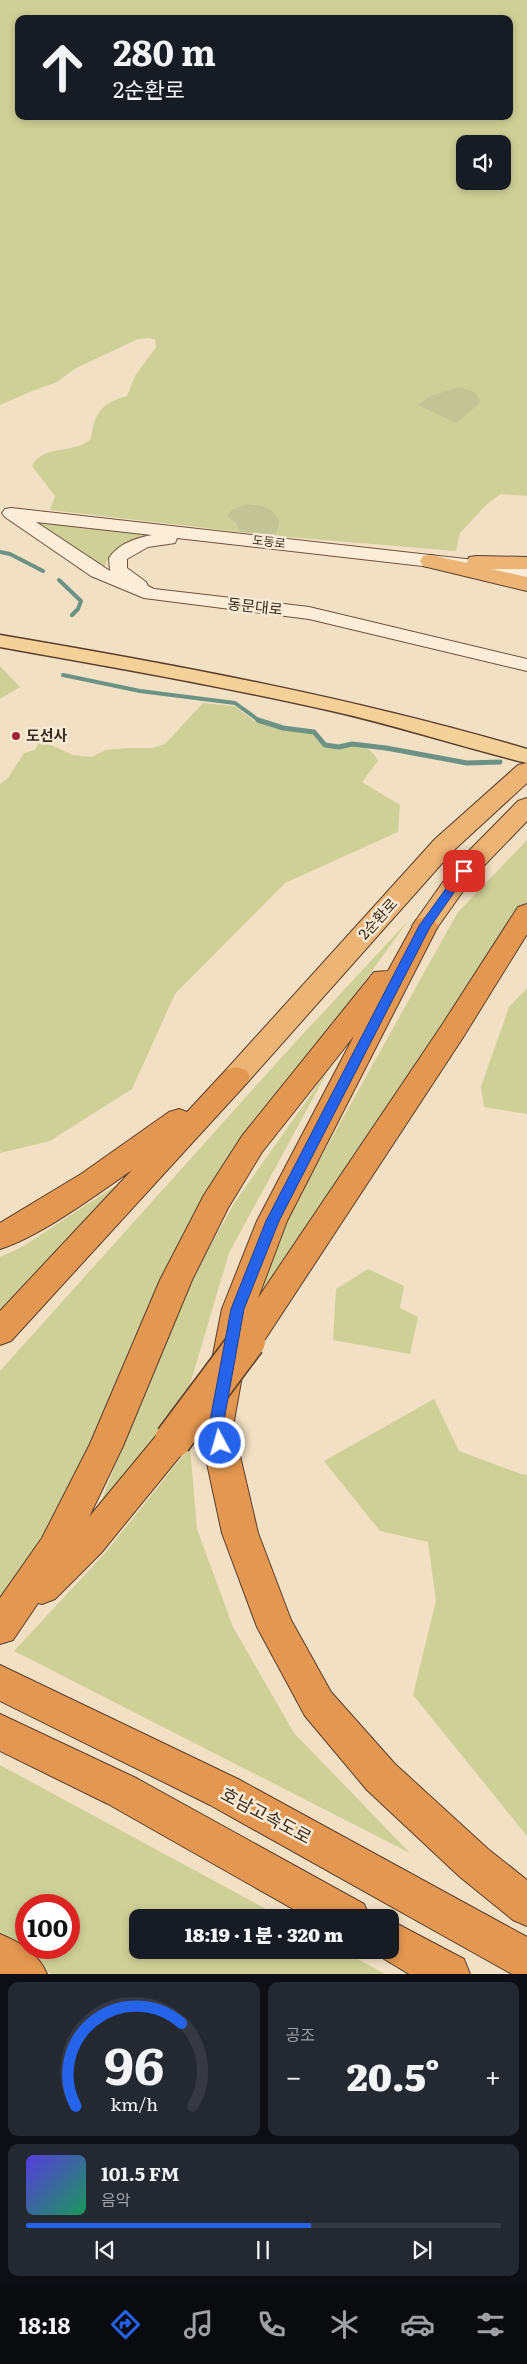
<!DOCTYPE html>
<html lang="ko">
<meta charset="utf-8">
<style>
body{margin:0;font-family:Literata,"Noto Sans KR",serif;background:#242831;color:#f1f3f6;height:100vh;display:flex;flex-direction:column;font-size:19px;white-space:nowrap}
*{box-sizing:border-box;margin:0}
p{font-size:16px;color:#9ea1a6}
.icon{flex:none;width:28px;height:28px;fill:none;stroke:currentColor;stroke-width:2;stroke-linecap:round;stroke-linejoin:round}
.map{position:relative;height:1974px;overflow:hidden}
.panel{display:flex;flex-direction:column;gap:8px;padding:8px;background:#0d0f14;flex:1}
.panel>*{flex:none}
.hud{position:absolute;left:15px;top:15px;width:498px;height:105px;border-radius:10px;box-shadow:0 2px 8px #0003;background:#171b24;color:#f1f3f6;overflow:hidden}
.buttons{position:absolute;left:456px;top:135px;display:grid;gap:10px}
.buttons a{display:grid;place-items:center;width:55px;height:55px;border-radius:10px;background:#171b24;box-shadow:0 2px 8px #0003;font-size:25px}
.speed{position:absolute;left:15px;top:1894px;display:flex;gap:10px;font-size:25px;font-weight:700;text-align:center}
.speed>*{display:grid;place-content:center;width:65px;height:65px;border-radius:50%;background:#171b24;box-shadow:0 2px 8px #0003;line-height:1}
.speed .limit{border:8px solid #d22;background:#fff;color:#111}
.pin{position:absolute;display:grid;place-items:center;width:42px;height:42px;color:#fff;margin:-21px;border-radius:10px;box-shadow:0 2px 8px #0006}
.me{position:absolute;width:55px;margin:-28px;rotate:354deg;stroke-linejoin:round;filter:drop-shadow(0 0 4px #0008)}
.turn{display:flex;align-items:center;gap:18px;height:105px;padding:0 15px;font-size:22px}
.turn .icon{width:65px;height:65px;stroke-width:2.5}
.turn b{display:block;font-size:35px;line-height:42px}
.big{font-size:38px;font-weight:800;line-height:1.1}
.panel .widget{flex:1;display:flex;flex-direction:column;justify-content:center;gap:8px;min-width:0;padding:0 18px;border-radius:10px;background:#242831}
.panel .dial{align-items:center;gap:0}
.dial svg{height:130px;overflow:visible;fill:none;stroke:#363941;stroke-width:7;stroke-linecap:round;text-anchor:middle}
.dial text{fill:#f1f3f6;stroke:none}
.song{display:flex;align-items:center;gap:15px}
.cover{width:60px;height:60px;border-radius:8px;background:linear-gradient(135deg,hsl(250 70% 55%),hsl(150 70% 35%))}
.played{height:5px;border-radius:2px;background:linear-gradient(90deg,#2563eb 60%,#363941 60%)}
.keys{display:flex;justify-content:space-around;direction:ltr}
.heat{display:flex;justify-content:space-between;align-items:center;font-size:28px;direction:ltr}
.panel .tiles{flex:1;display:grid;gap:8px;grid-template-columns:1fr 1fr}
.widget:last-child{grid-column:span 2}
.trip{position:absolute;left:129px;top:1909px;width:270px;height:50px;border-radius:10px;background:#171b24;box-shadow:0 2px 8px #0003;font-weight:800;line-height:50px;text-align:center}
.menu{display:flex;height:80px;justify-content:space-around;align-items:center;background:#090b0e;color:#9ea1a6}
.menu .icon{width:35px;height:35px}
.menu .current{color:#2563eb}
.menu b{font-size:22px;color:#f1f3f6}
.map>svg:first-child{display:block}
.green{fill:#ced097;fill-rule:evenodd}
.cemetery{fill:#c2c496}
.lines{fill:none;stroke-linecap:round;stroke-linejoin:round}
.stream-far1{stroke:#6c9286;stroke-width:4}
.stream{stroke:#6c9286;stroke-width:5}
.secondary-casing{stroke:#6e513c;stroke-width:2}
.primary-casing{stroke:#5a3e2d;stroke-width:3}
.trunk-casing{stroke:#5a3e2d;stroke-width:2}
.motorway-casing{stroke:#5a3e2d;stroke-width:2}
.secondary{fill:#fbedd8;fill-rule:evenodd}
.primary{fill:#f5d19a;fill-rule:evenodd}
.trunk{fill:#ecb475;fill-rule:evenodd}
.motorway{fill:#e49750;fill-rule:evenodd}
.motorway-bridge-casing{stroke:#5a3e2d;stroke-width:39;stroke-linecap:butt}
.motorway-bridge{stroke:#e49750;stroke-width:36}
.route{fill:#2563eb;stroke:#184099}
.poi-dot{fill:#9f2530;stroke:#f7ead4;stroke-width:2}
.labels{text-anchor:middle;stroke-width:5;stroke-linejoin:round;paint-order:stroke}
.far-street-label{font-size:12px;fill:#3b2a1e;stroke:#f7ead4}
.street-label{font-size:15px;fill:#3b2a1e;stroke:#f7ead4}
.poi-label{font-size:15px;font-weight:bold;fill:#3b2a1e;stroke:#f7ead4;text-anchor:start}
.near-street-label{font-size:18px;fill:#3b2a1e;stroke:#f7ead4}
</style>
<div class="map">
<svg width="527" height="1974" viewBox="0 0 527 1974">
<rect width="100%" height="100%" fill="#f1e0c4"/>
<path class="green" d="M 0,0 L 527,0 L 527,496 L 501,494 L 488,503 L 460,533 L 456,551 L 276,536 L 280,521 C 272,507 263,505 247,504 L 236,523 L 240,532 L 50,510 L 55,496 L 32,466 C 44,443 74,455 91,439 C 94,414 101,403 127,396 L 135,376 L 156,347 L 155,340 L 149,338 L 138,339 L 76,368 L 57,382 L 32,391 L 0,405 ZM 19,19 L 509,19 L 509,116 L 19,116 ZM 465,144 L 502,144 L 502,181 L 465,181 Z
M 41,523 L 149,534 C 130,540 109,548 104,569 L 38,525 Z
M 0,666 L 20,687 L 0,699 Z
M 203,703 L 234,706 L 256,722 L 282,730 L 312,734 L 324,747 C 345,749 367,738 378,761 L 362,782 L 400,805 L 398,832 L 285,883 L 175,994 L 132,1089 L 50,1141 L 0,1153 L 0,784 L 8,778 L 24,753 L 35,750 L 40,740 L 73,755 L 91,757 L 106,750 L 127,748 L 152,748 L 165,744 Z
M 527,840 L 527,911 L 249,1318 L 268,1252 L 458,912 Z
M 408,921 L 225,1174 L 135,1335 L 56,1528 L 0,1602 L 0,1371 L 290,1048 Z
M 527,988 L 527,1114 L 484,1107 L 481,1087 L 509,1007 Z
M 329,1069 L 229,1253 L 186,1398 L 91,1528 L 177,1305 L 235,1202 Z
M 138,1171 L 0,1323 L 0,1257 L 22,1247 Z
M 368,1269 L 404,1286 L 400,1308 L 418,1317 L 410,1354 L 333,1340 L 336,1289 Z
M 434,1399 L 459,1451 L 521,1474 L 527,1475 L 527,1836 L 413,1695 L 436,1601 L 428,1542 L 380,1531 L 324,1461 Z
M 190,1447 L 197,1529 L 233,1627 L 294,1733 L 410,1853 L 14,1651 L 105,1553 Z
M 0,1765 L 281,1917 L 138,1918 L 138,1950 L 341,1950 L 385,1974 L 52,1974 L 0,1943 ZM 26,1905 L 69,1905 L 69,1948 L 26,1948 Z"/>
<path class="cemetery" d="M 458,387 L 475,392 L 481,402 L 456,423 L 418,405 L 428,397 Z
M 247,504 C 264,505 272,507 280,521 L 276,536 L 240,532 L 236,523 L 227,516 L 232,510 Z"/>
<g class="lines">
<path class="stream-far1" d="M 0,552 L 10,554 L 43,571
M 59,580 L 81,601 L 78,609 L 72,615
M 63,675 L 140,691 L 235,703 L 261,722"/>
<path class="stream" d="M 258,720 L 283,728 L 314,732 L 325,745 L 339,747 L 352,744 L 386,748 L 467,763 L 500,762"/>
<defs>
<path id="secondary" d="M 11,508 L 527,566 L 527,578 L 177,538 L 175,543 L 148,547 L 127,559 L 127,568 L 146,582 L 148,586 L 154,589 L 309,607 L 527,659 L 527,671 L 309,619 L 144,598 L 91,576 L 5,517 L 2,513 L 5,509 ZM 36,522 L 152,535 C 135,538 118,544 109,558 L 110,571 Z"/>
<path id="primary" d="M 0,635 C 177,665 354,698 527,749 L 527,763 C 462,747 398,726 332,711 C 222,686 111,667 0,647 Z"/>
<path id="trunk" d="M 431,555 L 467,563 L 469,557 L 477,556 L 527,557 L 527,569 L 491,569 L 527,577 L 527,591 L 423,566 L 420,561 L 423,556 Z
M 527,763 L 527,783 L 453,851 L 246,1084 L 236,1087 L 226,1084 L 222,1077 L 226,1070 L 435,839 L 518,765 Z
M 527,798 L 527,821 L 473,877 L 434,932 L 425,935 L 416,932 L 412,926 L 455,865 L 518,801 Z"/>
<path id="motorway" d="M 527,904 L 527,934 L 462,1039 L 258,1350 L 246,1354 L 233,1426 L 258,1533 L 291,1620 L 331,1692 L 395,1764 L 488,1849 L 527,1880 L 527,1926 L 513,1920 L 460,1877 L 367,1790 L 305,1716 L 257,1627 L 222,1533 L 199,1426 L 222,1309 L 257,1221 L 354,1036 L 262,1152 L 228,1208 L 192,1280 L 123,1446 L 89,1517 L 161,1430 L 173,1426 L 185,1430 L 190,1440 L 185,1450 L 101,1553 L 55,1599 L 42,1604 L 38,1603 L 13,1640 L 0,1644 L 0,1598 L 42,1538 L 90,1444 L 160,1280 L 204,1195 L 242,1136 L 374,972 L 388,971 L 416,920 L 425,917 L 434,920 L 438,926 L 287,1221 L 258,1298 L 442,1025 L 518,907 Z
M 236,1067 L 246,1070 L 250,1077 L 246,1084 L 11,1341 L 0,1345 L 0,1311 L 132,1170 C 96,1195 41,1236 0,1249 L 0,1223 L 81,1174 L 169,1112 L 179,1109 L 187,1112 L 226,1070 Z
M 0,1665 L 238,1779 L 527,1937 L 527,1974 L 512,1974 L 210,1805 L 0,1701 Z
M 0,1714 L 136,1778 L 364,1904 L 370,1918 L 309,1918 L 108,1804 L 0,1751 Z
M 390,1920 L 464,1959 L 470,1974 L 409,1974 L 376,1954 L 374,1950 L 390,1950 Z
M 0,1934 C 21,1943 38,1953 47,1974 L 0,1974 Z"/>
</defs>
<use href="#secondary" class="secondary-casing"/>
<use href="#primary" class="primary-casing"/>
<use href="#trunk" class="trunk-casing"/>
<use href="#motorway" class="motorway-casing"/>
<use href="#secondary" class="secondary"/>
<use href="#primary" class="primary"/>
<use href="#trunk" class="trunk"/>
<use href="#motorway" class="motorway"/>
<defs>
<path id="motorway-bridge" d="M 173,1440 L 247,1341"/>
</defs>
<use href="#motorway-bridge" class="motorway-bridge-casing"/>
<use href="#motorway-bridge" class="motorway-bridge"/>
</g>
<path class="route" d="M 464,868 L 469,871 L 430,927 L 279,1221 L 244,1309 L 223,1426 L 227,1443 L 225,1448 L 220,1449 L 215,1448 L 209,1426 L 231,1309 L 266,1221 L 419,926 L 460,869 Z"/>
<circle class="poi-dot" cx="16" cy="736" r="5"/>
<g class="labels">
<g class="far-street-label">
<text transform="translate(269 542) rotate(7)" y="4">도동로</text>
</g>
<g class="street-label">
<text transform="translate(255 607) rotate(6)" y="5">동문대로</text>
<text transform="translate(378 919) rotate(-48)" y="5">2순환로</text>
</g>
<g class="poi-label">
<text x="26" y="741">도선사</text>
</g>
<g class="near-street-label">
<text transform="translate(266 1816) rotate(28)" y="6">호남고속도로</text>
</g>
</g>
</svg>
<div class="buttons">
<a><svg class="icon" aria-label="sound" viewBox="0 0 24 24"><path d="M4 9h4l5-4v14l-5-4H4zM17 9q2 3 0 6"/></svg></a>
</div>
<div class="speed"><div class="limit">100</div></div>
<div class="pin" style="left:464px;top:871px;background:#d93025"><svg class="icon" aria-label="arrive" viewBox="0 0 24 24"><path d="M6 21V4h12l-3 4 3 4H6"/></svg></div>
<svg class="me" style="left:220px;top:1443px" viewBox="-20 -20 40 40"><circle r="17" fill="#2563eb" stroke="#fff" stroke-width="3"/><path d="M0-11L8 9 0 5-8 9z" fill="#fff"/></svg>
<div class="trip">18:19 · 1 분 · 320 m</div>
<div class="hud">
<div class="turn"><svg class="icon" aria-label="ahead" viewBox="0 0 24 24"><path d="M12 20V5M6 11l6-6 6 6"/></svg><div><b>280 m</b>2순환로</div></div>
</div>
</div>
<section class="panel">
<div class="tiles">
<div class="widget dial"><svg viewBox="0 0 100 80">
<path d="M14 69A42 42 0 1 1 86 69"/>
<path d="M14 69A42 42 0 0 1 79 18" stroke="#2563eb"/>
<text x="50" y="56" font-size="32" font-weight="700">96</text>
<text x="50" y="72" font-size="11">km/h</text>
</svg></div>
<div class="widget"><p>공조</p>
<div class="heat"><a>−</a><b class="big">20.5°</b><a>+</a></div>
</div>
<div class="widget">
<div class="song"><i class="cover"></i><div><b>101.5 FM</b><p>음악</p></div></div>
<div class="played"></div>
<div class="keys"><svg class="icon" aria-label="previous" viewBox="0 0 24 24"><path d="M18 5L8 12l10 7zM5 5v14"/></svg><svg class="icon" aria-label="pause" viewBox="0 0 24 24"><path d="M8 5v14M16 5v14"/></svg><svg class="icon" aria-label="next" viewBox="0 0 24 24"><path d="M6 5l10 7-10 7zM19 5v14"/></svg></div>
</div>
</div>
</section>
<nav class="menu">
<b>18:18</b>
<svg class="icon current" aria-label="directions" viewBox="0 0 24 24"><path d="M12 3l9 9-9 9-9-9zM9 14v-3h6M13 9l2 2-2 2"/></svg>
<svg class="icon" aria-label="music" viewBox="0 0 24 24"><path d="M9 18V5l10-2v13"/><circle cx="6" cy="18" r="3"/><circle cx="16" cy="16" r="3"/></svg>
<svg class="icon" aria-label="phone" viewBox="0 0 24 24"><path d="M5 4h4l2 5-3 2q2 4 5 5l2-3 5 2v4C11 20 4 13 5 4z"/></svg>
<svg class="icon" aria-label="climate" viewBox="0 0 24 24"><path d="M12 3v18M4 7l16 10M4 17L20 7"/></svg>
<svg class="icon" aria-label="car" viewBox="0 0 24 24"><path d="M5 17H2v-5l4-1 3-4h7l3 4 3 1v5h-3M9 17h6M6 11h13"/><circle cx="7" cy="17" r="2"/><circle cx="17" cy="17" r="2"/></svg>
<svg class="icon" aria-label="filters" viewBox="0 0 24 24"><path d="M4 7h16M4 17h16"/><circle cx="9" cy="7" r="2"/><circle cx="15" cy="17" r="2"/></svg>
</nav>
